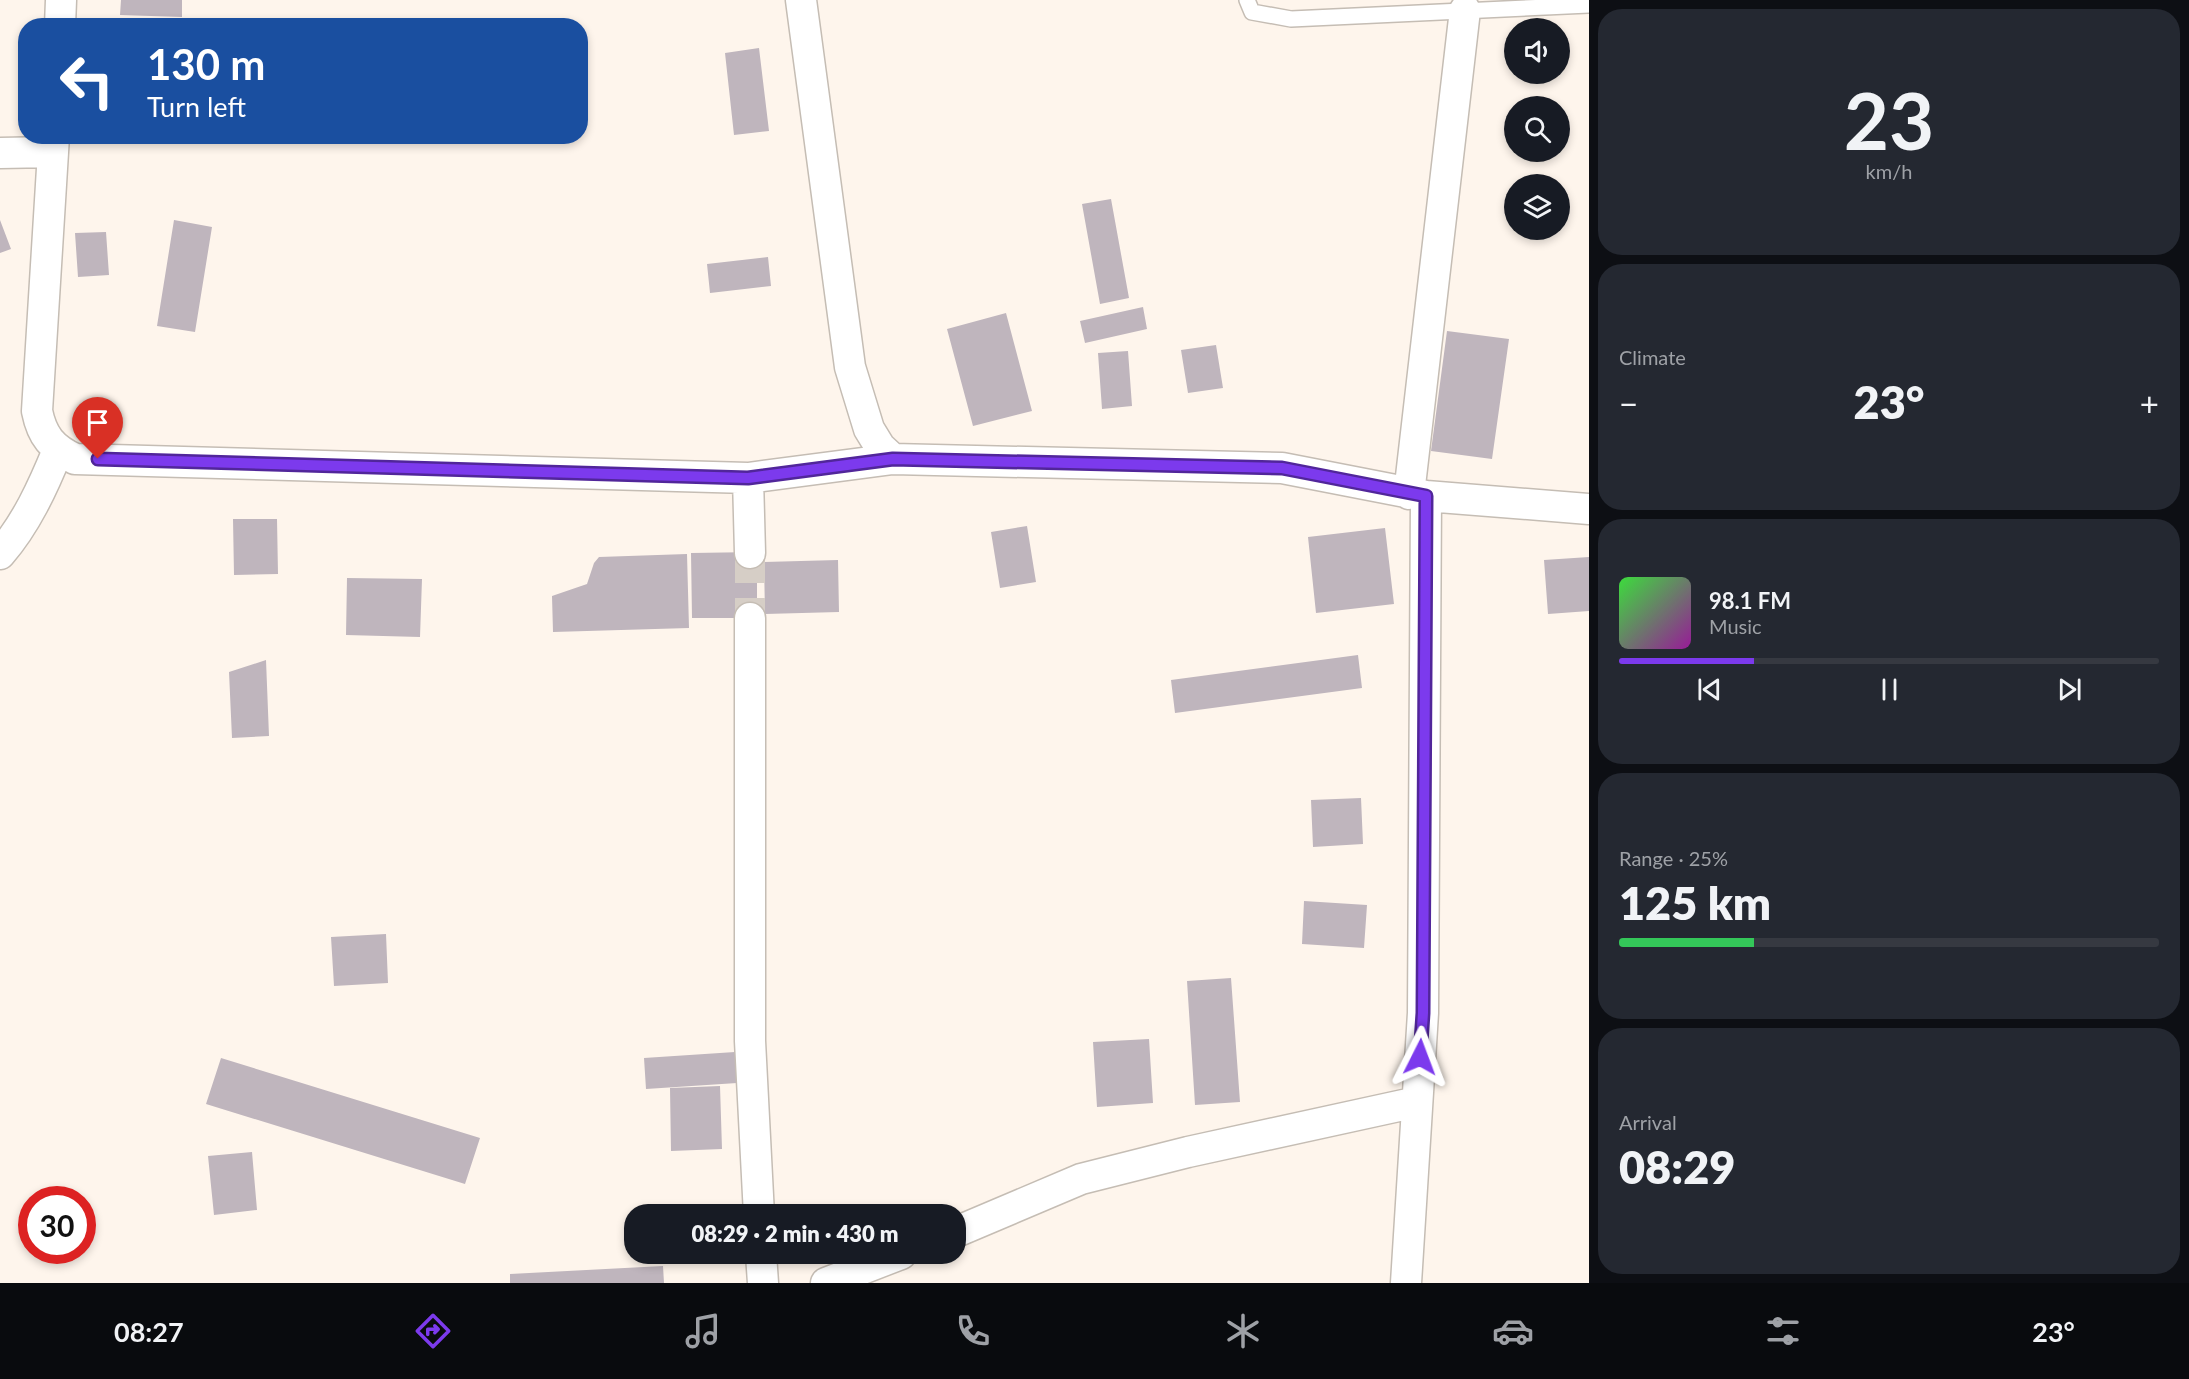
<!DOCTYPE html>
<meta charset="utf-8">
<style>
body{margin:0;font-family:Lato,sans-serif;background:#242831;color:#f1f3f6;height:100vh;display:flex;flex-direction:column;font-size:22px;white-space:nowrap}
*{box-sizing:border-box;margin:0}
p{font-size:20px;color:#9ea1a6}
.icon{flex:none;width:33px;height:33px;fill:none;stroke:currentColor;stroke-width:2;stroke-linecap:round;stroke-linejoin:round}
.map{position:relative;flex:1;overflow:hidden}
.details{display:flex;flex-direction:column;gap:9px;padding:9px;background:#0d0f14;width:600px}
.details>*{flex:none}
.top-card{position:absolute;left:18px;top:18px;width:570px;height:126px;border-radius:24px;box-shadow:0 3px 9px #0003;background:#1a4fa0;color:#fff;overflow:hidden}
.tools{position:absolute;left:1504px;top:18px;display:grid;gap:12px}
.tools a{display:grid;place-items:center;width:66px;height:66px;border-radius:50%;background:#171b24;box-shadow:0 3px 9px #0003;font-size:30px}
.speed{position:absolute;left:18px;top:1186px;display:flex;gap:12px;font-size:30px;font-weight:700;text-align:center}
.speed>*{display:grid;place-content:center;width:78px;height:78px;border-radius:50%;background:#171b24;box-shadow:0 3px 9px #0003;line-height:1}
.speed .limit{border:9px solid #d22;background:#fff;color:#111}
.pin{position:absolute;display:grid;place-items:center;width:51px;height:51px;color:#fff;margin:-62px -26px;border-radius:50% 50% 50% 0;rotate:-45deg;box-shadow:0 0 6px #0007}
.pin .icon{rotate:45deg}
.me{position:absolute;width:66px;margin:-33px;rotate:3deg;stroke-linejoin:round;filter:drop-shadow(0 0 4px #0008)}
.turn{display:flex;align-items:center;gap:21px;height:126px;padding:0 30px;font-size:27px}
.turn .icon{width:78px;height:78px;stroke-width:2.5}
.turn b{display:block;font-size:42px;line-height:51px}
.big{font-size:45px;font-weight:800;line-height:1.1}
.details .card{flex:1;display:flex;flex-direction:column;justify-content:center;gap:9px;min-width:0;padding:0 21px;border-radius:24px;background:#242831}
.details .dial{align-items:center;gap:0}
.dial b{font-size:78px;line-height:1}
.song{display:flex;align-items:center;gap:18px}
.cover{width:72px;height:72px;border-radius:9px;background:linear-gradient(135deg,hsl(120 70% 55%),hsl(300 70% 35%))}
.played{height:6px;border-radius:3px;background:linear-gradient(90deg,#7c3aed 25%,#363941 25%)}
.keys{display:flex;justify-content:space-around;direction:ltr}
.heat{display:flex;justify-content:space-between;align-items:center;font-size:33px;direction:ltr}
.charge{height:9px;border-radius:4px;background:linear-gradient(90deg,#34c759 25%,#363941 0)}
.trip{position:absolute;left:624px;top:1204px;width:342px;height:60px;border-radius:24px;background:#171b24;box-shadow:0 3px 9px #0003;font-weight:800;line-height:60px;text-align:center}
.dock{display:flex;height:96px;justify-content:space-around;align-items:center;background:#090b0e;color:#9ea1a6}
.dock .icon{width:42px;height:42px}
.dock .current{color:#7c3aed}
.dock b{font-size:27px;color:#f1f3f6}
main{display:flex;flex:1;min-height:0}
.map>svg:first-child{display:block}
.building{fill:#bfb5bd}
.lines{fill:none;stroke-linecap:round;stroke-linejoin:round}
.street-tunnel{stroke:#d6cec6;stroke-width:30;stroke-dasharray:30 15;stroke-linecap:butt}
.lane-casing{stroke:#c5bdb4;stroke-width:18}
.street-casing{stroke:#c5bdb4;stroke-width:33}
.lane{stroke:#fff;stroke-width:15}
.street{stroke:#fff;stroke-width:30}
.route-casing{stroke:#51269a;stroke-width:15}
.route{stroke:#7c3aed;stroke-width:10}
</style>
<main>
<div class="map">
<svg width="1589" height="1283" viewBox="0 0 1589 1283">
<rect width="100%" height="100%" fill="#fef5ec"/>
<path class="building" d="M 121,0 L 182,0 L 182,17 L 120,15 Z
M 759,48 L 769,131 L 734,135 L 725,53 Z
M 1111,199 L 1129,298 L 1100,304 L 1082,204 Z
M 0,220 L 11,249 L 0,253 Z
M 174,220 L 212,227 L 195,332 L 157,326 Z
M 106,232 L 109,275 L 78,277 L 75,233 Z
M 768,257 L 771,286 L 710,293 L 707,264 Z
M 1143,307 L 1147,329 L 1085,343 L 1080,321 Z
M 1006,313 L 1032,411 L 973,426 L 947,329 Z
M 1447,331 L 1509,339 L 1492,459 L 1431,451 Z
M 1216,345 L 1223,388 L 1188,393 L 1181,350 Z
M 1128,351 L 1132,406 L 1102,409 L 1098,353 Z
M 233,519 L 277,519 L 278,574 L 234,575 Z
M 1027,526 L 1036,582 L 1000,588 L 991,532 Z
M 1385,528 L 1394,604 L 1316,613 L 1308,537 Z
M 757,552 L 757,618 L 692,618 L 691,553 Z
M 687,554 L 689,628 L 553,632 L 552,596 L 587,584 L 594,563 L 599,557 Z
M 1589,557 L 1589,611 L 1548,614 L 1544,560 Z
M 838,560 L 839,612 L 765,614 L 764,562 Z
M 347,578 L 422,579 L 420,637 L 346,635 Z
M 1358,655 L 1362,688 L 1175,713 L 1171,680 Z
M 266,660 L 269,736 L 232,738 L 229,672 Z
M 1361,798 L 1363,844 L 1313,847 L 1311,800 Z
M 1304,901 L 1367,905 L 1364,948 L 1302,944 Z
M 386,934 L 388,983 L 334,986 L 331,937 Z
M 1231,978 L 1240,1102 L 1195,1105 L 1187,981 Z
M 1149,1039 L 1153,1103 L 1097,1107 L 1093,1042 Z
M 735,1052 L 737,1083 L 646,1089 L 644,1058 Z
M 221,1058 L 480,1138 L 465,1184 L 206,1104 Z
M 720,1086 L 722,1149 L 671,1151 L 670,1088 Z
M 252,1152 L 257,1210 L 214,1215 L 208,1156 Z
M 663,1266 L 664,1283 L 510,1283 L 510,1274 Z"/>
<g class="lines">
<path class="street-tunnel" d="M 750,553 L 750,618"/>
<defs>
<path id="lane" d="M 1247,0 L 1252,12 L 1291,19 L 1589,5"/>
<path id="street" d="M 801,0 L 850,367 L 869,429 L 880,447 L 893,459 L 1282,468 L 1426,496 L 1423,1013 L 1406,1283
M 60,26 L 61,0
M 54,136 L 37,411 C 42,436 52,448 75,459 L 748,478 L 893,459
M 0,153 L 53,152
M 748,478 L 750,553
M 1409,494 L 1465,10
M 1426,496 L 1589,509
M 0,554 C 26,524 43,487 58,450
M 750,618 L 750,1041 L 759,1215
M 956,1232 L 1081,1179 L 1188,1152 L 1417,1102
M 761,1254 L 763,1283
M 826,1283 L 901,1254"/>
</defs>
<use href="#lane" class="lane-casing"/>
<use href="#street" class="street-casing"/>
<use href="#lane" class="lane"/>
<use href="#street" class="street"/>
</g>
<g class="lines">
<defs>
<path id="route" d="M 98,459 L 748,478 L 893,459 L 1282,468 L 1426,496 L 1423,1013 L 1420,1057"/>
</defs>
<use href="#route" class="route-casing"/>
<use href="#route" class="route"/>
</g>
</svg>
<div class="tools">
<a><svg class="icon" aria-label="sound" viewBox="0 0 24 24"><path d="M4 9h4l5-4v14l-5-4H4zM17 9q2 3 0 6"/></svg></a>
<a><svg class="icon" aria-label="search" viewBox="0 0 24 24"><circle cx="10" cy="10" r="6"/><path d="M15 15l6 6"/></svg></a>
<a><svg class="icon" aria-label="layers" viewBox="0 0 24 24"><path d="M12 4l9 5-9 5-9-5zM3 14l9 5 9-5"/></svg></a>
</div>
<div class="speed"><div class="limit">30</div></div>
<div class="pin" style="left:98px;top:459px;background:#d93025"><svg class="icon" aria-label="arrive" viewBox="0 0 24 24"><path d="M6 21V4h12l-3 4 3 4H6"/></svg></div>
<svg class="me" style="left:1420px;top:1057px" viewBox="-20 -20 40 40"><path d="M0-17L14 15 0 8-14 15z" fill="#7c3aed" stroke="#fff" stroke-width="4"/></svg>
<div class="trip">08:29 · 2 min · 430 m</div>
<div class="top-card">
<div class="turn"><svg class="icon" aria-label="left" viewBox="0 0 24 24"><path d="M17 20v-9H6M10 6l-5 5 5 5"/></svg><div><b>130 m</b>Turn left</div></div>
</div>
</div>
<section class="details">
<div class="card dial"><b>23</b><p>km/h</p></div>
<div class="card"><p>Climate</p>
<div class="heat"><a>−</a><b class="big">23°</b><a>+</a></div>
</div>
<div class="card">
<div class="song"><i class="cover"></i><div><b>98.1 FM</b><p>Music</p></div></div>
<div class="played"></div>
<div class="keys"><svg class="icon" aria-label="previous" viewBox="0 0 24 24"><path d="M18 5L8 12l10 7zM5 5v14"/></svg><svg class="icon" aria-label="pause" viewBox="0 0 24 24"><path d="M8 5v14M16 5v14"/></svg><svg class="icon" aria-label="next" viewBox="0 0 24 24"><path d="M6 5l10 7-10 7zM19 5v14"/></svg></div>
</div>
<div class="card"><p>Range · 25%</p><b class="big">125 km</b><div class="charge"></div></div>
<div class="card"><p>Arrival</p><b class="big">08:29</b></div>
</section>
</main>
<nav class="dock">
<b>08:27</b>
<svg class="icon current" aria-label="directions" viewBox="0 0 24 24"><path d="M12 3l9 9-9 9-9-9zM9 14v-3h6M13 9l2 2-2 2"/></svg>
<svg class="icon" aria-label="music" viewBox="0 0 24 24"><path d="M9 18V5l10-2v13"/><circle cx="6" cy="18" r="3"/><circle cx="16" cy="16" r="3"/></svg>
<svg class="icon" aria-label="phone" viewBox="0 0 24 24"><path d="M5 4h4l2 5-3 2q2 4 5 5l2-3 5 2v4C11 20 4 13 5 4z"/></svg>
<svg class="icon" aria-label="climate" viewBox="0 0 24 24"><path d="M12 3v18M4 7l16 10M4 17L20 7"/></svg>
<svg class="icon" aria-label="car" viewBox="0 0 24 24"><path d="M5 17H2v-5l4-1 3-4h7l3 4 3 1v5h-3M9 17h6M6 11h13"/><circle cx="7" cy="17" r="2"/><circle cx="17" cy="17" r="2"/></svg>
<svg class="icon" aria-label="filters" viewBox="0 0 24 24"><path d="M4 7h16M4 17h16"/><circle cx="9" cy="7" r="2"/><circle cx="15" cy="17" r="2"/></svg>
<b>23°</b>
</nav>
